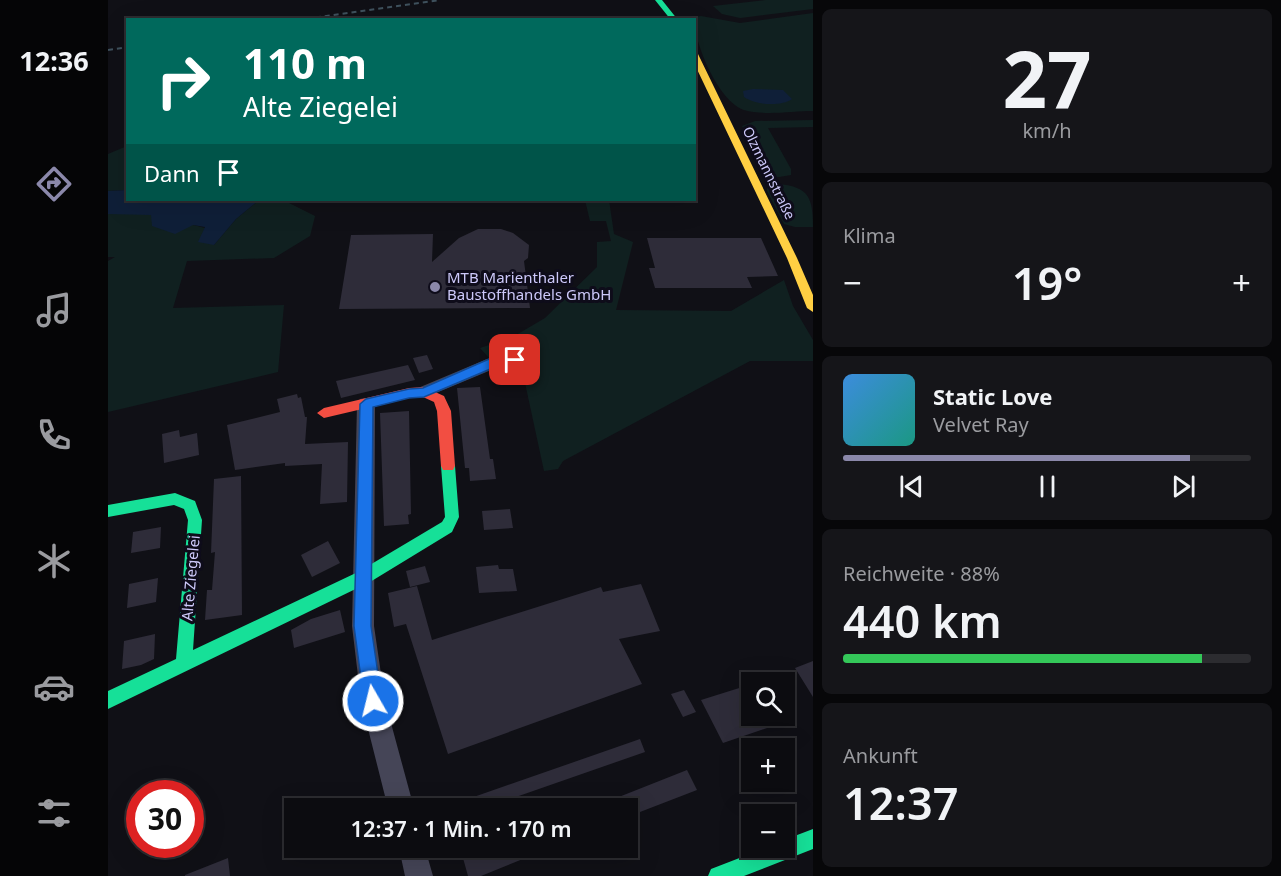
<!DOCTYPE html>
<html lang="de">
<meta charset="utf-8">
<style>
body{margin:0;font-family:"Noto Sans",sans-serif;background:#151519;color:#f1f3f6;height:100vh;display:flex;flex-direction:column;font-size:22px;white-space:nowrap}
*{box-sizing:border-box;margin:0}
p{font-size:20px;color:#9a9b9f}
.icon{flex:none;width:33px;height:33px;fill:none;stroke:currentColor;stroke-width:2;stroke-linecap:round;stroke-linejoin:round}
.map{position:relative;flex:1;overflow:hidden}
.panel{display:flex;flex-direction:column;gap:9px;padding:9px;background:#070709;width:468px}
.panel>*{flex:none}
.guide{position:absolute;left:18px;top:18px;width:570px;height:183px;border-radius:0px;box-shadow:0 6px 24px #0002,0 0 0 2px #2c2c30;background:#00695c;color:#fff;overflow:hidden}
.fabs{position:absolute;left:633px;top:672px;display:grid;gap:12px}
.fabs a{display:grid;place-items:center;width:54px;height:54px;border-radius:0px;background:#0c0c10;box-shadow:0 6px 24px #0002,0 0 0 2px #2c2c30;font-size:30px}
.speed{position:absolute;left:18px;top:780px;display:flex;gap:12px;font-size:30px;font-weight:700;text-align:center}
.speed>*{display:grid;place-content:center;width:78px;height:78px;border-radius:50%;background:#0c0c10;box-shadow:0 6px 24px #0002,0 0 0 2px #2c2c30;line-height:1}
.speed .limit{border:9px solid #d22;background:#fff;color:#111}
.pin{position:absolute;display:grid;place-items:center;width:51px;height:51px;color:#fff;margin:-26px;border-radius:12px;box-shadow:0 3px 9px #0006}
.me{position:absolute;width:66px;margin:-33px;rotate:352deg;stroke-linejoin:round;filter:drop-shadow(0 0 4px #0008)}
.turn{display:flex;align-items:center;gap:21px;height:126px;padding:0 18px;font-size:27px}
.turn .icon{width:78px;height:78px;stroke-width:2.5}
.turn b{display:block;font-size:42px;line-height:51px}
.then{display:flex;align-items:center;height:57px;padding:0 18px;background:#0003;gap:12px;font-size:22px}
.big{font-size:45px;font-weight:600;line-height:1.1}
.panel .card{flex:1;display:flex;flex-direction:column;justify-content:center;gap:9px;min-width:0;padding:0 21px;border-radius:9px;background:#151519}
.panel .dial{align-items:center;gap:0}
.dial b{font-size:78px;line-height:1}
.song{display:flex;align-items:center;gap:18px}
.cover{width:72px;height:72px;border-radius:9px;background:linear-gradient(135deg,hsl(210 70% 55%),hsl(170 70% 35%))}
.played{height:6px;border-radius:3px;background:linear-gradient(90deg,#8b88aa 85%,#2c2c30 85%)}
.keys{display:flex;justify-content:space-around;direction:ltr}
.heat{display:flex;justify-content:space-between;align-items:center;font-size:33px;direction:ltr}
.charge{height:9px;border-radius:4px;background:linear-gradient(90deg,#34c759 88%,#2c2c30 0)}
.trip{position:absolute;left:176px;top:798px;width:354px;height:60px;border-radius:0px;background:#0c0c10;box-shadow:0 6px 24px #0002,0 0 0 2px #2c2c30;font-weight:600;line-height:60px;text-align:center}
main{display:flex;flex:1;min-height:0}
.tab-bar{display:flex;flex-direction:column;width:108px;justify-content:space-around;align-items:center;background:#050506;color:#9a9b9f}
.tab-bar .icon{width:42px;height:42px}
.tab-bar .current{color:#8b88aa}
.tab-bar b{font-size:27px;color:#f1f3f6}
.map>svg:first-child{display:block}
.green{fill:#102020}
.water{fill:#0f1f38}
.building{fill:#2e2c39}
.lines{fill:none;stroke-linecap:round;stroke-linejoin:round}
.street{fill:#454557;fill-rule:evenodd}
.fast{fill:#16e098;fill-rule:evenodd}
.slow{fill:#ffcf43;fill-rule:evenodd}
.jam{fill:#f24e42;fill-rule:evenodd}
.rail{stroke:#3f515d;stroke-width:2;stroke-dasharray:5 4;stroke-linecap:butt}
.route{fill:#1a73e8;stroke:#114b97;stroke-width:1.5}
.poi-dot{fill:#8b88aa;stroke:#0e0c1a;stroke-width:2}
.labels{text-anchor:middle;stroke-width:6;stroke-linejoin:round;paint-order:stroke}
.far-street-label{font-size:14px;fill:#cdc9fa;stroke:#0e0c1a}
.poi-label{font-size:15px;fill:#cdc9fa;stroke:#0e0c1a;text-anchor:start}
.street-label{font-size:15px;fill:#cdc9fa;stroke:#0e0c1a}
</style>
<main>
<nav class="tab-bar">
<b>12:36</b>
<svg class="icon current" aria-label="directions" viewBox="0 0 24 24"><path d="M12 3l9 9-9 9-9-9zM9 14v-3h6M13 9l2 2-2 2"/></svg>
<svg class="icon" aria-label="music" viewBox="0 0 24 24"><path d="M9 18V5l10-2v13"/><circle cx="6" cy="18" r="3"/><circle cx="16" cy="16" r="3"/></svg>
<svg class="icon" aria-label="phone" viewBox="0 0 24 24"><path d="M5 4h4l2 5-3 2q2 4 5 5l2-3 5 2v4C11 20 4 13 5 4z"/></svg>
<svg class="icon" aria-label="climate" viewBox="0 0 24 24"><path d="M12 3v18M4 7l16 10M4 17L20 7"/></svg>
<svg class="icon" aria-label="car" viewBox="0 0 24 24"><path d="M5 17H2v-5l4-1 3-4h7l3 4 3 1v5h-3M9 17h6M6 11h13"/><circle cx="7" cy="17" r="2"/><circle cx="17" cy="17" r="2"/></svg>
<svg class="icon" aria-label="filters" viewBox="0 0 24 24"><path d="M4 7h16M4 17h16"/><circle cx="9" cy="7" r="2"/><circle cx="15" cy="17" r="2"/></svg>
</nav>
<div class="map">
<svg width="705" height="876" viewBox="0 0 705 876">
<rect width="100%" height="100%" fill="#101016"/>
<path class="green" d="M 658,0 L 705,0 L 705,9 L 632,18 L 614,14 L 605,6 Z
M 705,13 L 705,111 C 684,111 656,116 636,110 C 610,101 587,44 586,20 L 578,18 L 593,16 L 632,23 Z
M 705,120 L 705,127 L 660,128 L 683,169 L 683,175 L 671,177 L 659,176 L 651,160 L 655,160 L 652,154 L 648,153 L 634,126 L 647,121 Z
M 19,146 L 19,190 L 0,191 L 0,154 Z
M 671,184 C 701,187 705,198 705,227 L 687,227 L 676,224 L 659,191 L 659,187 Z
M 151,200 L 179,200 L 179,202 L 207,216 L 202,236 L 166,258 L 79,261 L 65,308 L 176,305 L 170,372 L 0,412 L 0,261 L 7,257 L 0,257 L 0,214 L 43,214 L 97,228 L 106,245 L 128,219 Z
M 477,200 L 501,200 L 506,234 L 525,242 L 508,310 L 623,311 L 676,280 L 685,306 L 705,340 L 705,361 L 642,361 L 455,461 L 450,469 L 436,471 L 411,355 L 381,358 L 372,348 L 403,338 L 437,318 L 489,267 L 489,242 L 503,241 L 498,221 L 482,221 Z"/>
<path class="water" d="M 645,89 L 675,90 L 684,99 C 673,107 647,105 636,97 L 635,91 Z
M 19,190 L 20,200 L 151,200 L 128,219 L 106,245 L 90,242 L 97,227 L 85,225 L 67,234 L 44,226 L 43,215 L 0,214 L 0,191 Z"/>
<path class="building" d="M 370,229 L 393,229 L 405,233 L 421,245 L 420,258 L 416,261 L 422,308 L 231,309 L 243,235 L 325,234 L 324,262 L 351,238 Z
M 539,238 L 653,238 L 670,276 L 639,277 L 644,288 L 547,288 L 541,268 L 547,268 Z
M 319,355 L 325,369 L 311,373 L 305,358 Z
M 300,365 L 307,380 L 233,398 L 228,381 Z
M 372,387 L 382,459 L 385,459 L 388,479 L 362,481 L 361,468 L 357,468 L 349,388 Z
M 189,394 L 190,398 L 193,397 L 197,417 L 199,417 L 197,444 L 240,442 L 239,502 L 212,504 L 214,464 L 177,466 L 177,463 L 127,470 L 119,425 L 172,412 L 169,399 Z
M 301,411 L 303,514 L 300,515 L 301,524 L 276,526 L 272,413 Z
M 71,430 L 72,437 L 89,433 L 91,455 L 56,463 L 54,434 Z
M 133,476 L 134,615 L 97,620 L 99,590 L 104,590 L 107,552 L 103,553 L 106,479 Z
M 402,509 L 405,528 L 376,530 L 374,511 Z
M 53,527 L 52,548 L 23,553 L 25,532 Z
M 220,541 L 232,563 L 204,577 L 193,555 Z
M 390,565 L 391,569 L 405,569 L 409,591 L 371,593 L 368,567 Z
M 317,566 L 322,582 L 302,587 L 298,571 Z
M 50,578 L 48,602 L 19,608 L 21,584 Z
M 533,584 L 552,631 L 511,639 L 534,684 L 340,754 L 298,624 L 286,627 L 280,593 L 309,586 L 324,640 L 493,587 L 495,592 Z
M 232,610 L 237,632 L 186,648 L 183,630 L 203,619 Z
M 47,634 L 46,659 L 33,665 L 14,669 L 16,641 Z
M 705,661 L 705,697 L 687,668 Z
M 644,684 L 644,716 L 688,716 L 688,718 L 615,743 L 593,700 Z
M 576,690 L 588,712 L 575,717 L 563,694 Z
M 532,739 L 537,752 L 376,808 L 340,808 L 340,806 Z
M 579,770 L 589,790 L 519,817 L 519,808 L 483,808 Z
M 382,848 L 442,848 L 373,876 L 360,876 L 355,858 Z
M 120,858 L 122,876 L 77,876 L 77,875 Z"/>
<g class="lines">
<path class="street" d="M 407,354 L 413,356 L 415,360 L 413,364 L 388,368 L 316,398 L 310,396 L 307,392 L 310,388 L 379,359 Z
M 258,398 L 264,399 L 267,404 L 266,626 L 277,701 L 306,808 L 280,808 L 253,701 L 244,626 L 249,404 L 252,399 Z
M 291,848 L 317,848 L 325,876 L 297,876 Z"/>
<path class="fast" d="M 547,0 L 554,0 L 570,20 L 563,20 Z
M 340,460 L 345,462 L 347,466 L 351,517 L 344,532 L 262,582 L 0,709 L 0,691 L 68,659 L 80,520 L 76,509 L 66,505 L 0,517 L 0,505 L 67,493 L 87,501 L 94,520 L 85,650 L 250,572 L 334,522 L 337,517 L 333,466 L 335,462 Z
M 705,829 L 705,849 L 636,876 L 600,876 L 603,869 L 657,848 L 676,848 L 676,840 Z"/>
<path class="slow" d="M 586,52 L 590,54 L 689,258 L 705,295 L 705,312 L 699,308 L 679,258 L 586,63 Z"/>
<path class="jam" d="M 316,387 L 336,396 L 343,411 L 347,466 L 345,470 L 335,470 L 333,466 L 329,411 L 326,402 L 315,397 L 301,398 L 216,418 L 209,413 L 216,408 L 301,388 Z"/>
<path class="rail" d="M 190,20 L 332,0
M 0,50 L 20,47"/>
</g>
<path class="route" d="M 407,355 L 413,360 L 411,363 L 387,367 L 316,397 L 301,398 L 265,407 L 263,626 L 274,701 L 272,708 L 265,710 L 259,708 L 256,701 L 246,626 L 252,404 L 258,399 L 301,389 L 315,388 L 381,359 Z"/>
<circle class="poi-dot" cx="327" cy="287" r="6"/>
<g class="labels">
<g class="far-street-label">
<text transform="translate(661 173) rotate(64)" y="5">Olzmannstraße</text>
</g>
<g class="poi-label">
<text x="339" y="283">MTB Marienthaler<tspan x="339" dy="17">Baustoffhandels GmbH</tspan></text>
</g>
<g class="street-label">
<text transform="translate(83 578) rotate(-85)" y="5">Alte Ziegelei</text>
</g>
</g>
</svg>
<div class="fabs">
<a><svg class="icon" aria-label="search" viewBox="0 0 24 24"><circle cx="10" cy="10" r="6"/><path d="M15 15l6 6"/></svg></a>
<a>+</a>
<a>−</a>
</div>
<div class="speed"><div class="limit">30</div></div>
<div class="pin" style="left:407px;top:360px;background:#d93025"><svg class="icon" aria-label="arrive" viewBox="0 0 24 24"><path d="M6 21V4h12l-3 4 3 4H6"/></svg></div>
<svg class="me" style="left:265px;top:701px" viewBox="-20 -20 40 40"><circle r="17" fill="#1a73e8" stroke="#fff" stroke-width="3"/><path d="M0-11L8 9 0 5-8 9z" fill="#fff"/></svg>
<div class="trip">12:37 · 1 Min. · 170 m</div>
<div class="guide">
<div class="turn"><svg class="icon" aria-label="right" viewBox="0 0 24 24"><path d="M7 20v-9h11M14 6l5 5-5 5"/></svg><div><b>110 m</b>Alte Ziegelei</div></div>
<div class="then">Dann<svg class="icon" aria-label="arrive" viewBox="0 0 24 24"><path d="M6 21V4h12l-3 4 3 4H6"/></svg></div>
</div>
</div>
<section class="panel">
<div class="card dial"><b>27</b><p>km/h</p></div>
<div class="card"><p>Klima</p>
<div class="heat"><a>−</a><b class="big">19°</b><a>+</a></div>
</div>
<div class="card">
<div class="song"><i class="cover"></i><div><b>Static Love</b><p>Velvet Ray</p></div></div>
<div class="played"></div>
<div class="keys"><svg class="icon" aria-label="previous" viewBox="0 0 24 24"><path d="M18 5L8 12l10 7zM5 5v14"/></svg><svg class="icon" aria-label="pause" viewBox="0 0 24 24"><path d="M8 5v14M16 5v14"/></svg><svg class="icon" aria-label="next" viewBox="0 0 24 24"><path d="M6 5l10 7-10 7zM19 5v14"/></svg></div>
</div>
<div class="card"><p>Reichweite · 88%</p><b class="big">440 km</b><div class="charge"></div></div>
<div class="card"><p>Ankunft</p><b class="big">12:37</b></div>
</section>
</main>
